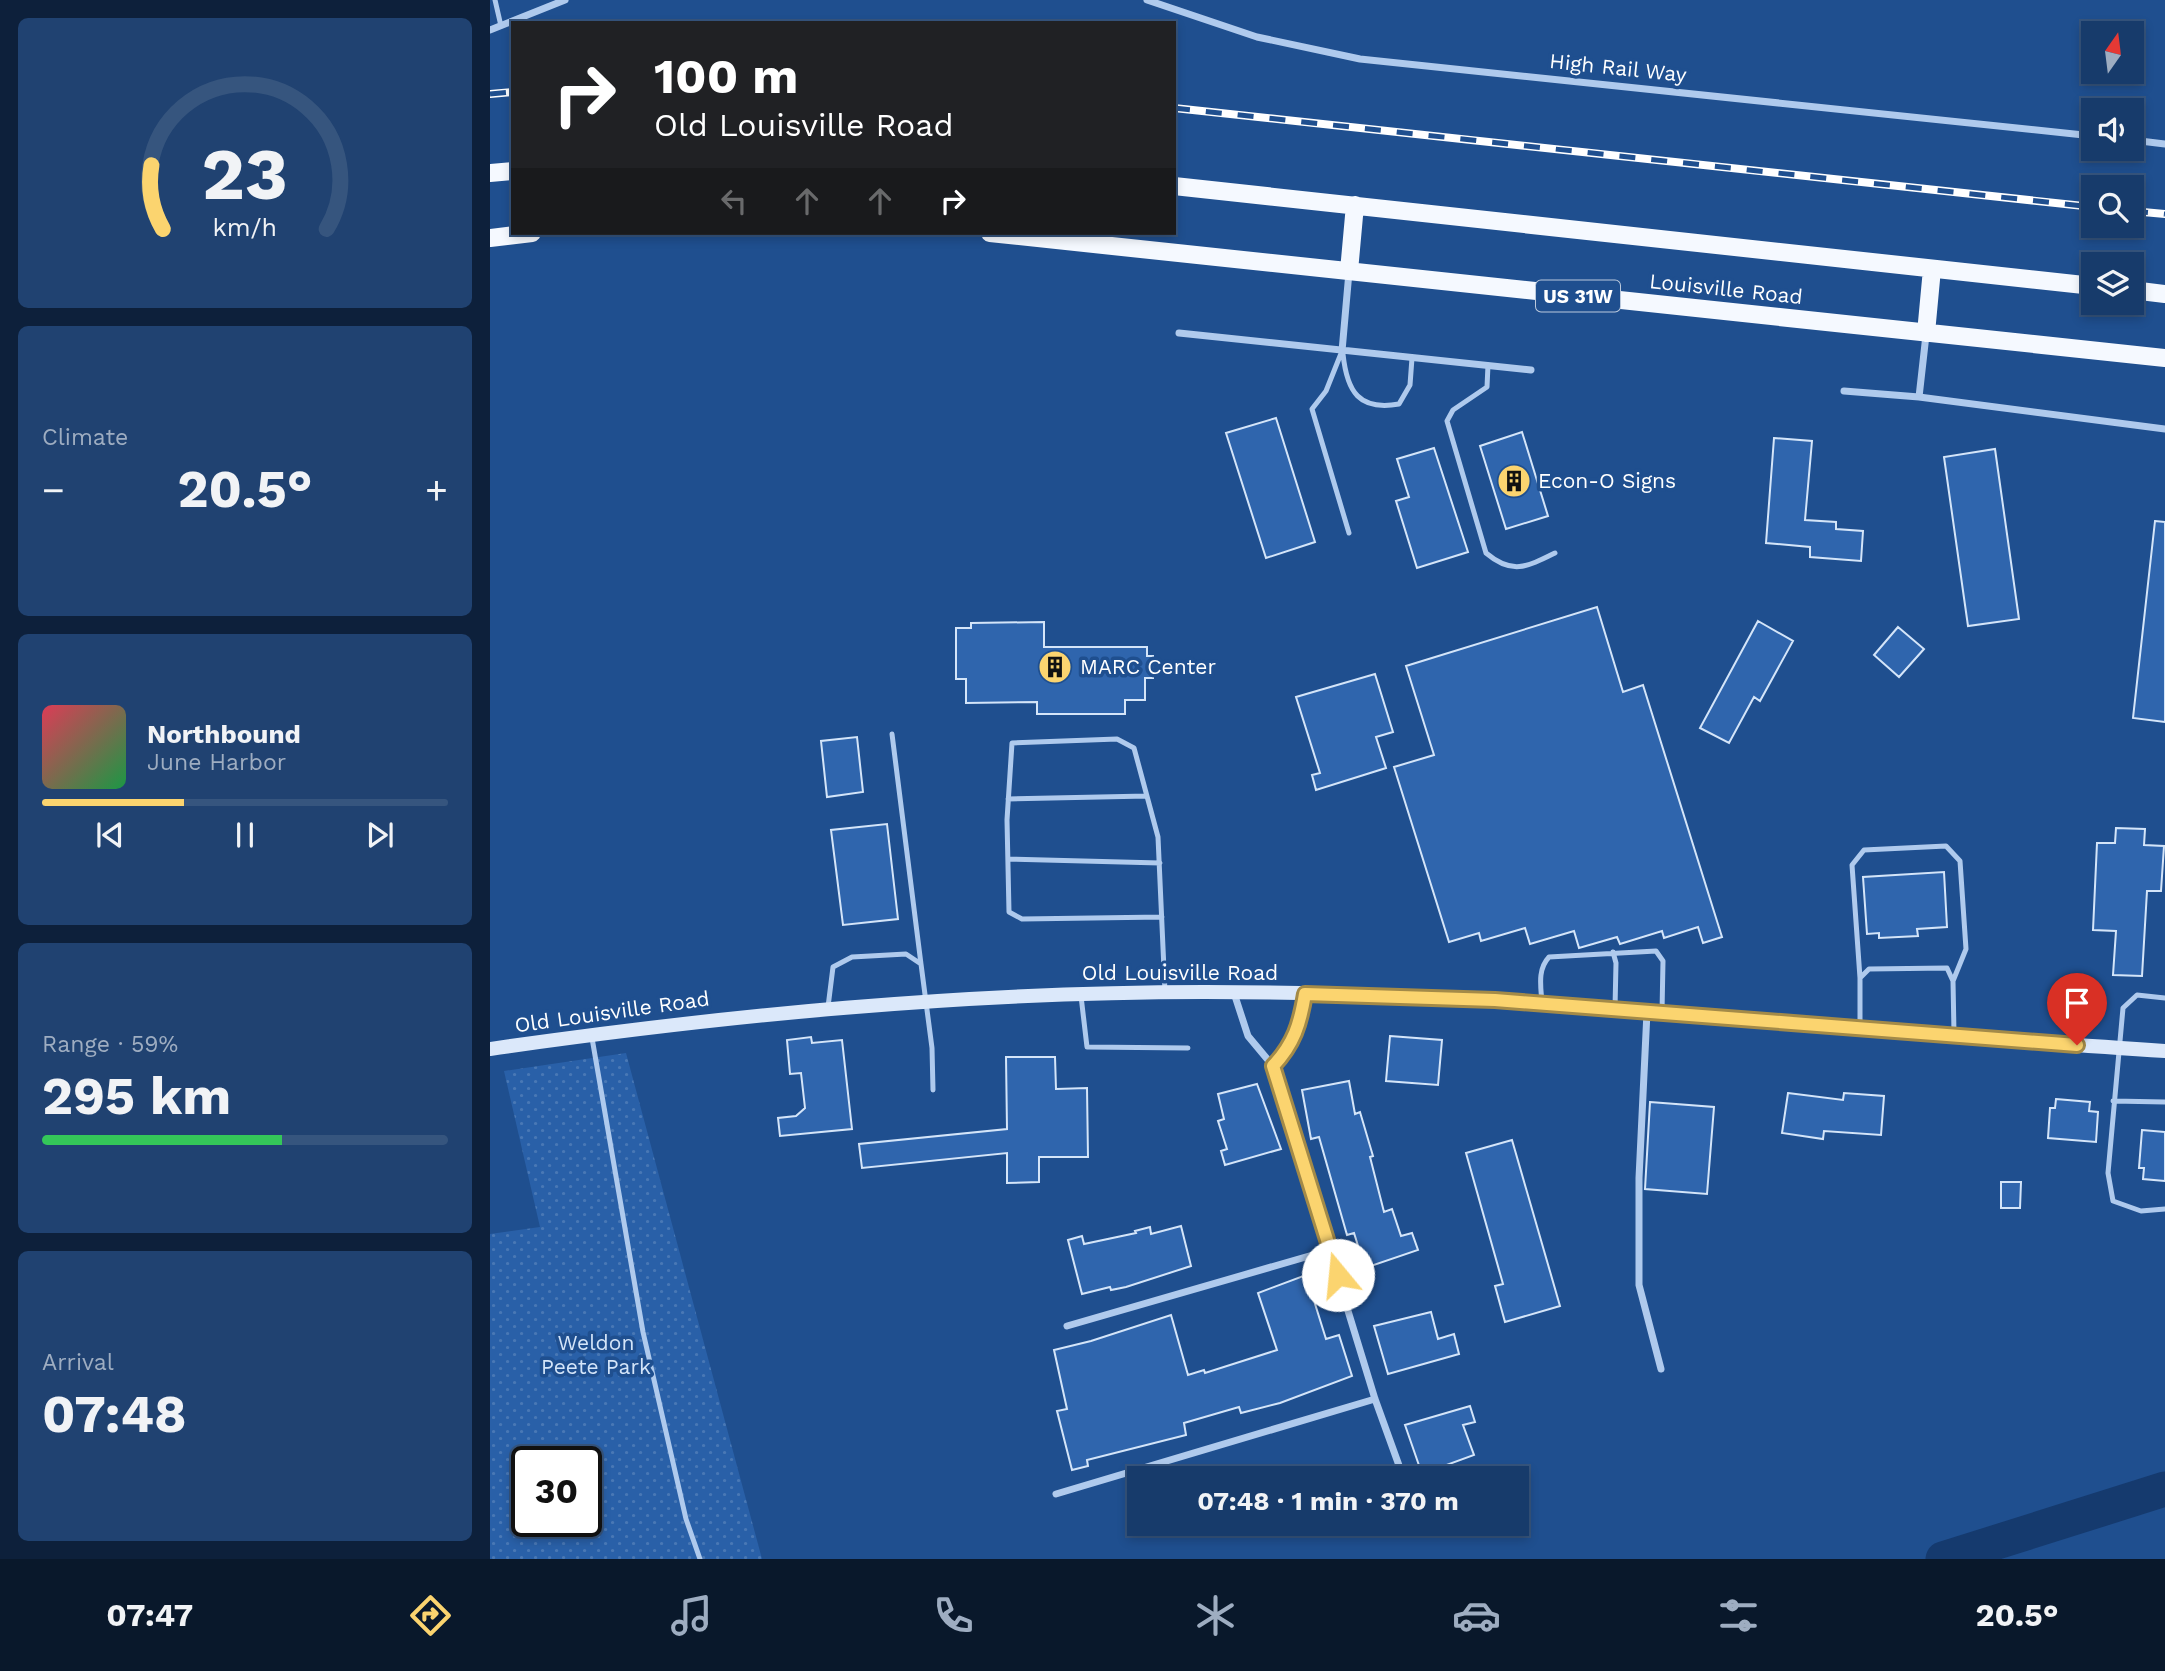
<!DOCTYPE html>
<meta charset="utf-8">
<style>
body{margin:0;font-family:"Work Sans",sans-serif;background:#204271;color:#f1f3f6;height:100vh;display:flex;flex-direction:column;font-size:26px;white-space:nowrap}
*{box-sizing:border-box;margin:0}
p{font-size:23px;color:#9eadc1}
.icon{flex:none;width:38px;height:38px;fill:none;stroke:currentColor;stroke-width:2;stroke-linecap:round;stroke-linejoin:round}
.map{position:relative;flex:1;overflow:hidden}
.sheet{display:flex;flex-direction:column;gap:18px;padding:18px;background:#0d203b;width:490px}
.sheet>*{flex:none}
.banner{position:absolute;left:21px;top:21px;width:665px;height:214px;border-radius:0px;box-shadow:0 4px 10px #0003,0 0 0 2px #36557e;background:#202124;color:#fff;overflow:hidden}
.needle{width:46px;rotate:14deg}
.tools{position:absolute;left:1591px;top:21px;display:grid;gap:14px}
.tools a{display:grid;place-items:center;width:63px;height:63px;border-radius:0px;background:#173b6b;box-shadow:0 4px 10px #0003,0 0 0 2px #36557e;font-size:35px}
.speed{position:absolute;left:21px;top:1446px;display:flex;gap:14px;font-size:35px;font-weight:700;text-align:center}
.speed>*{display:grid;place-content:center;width:91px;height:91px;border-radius:50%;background:#173b6b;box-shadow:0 4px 10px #0003,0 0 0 2px #36557e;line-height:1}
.speed .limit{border:4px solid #111;border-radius:10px;background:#fff;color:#111}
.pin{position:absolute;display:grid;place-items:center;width:60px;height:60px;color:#fff;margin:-72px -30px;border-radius:50% 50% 50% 0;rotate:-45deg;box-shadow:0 0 7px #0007}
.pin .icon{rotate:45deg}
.me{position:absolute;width:77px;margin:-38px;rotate:343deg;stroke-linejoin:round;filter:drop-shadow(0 0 5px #0008)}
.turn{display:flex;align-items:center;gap:24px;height:147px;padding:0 28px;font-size:32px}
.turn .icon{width:91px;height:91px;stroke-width:2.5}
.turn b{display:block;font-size:49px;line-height:60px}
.lanes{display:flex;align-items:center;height:66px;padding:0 28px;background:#0003;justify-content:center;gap:35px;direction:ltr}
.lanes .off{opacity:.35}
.big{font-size:52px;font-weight:700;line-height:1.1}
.sheet .tile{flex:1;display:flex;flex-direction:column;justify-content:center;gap:10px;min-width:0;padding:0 24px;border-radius:10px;background:#204271}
.sheet .dial{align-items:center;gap:0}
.dial svg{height:182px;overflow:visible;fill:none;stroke:#36557e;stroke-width:7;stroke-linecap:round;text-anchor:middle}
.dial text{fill:#f1f3f6;stroke:none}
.song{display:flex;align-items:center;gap:21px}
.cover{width:84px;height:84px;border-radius:10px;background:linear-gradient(135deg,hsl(350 70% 55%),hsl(140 70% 35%))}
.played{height:7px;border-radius:4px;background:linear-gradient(90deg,#fbd46f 35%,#36557e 35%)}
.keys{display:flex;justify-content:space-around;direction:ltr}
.heat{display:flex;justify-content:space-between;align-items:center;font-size:38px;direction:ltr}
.charge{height:10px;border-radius:5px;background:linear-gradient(90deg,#34c759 59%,#36557e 0)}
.trip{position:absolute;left:637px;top:1466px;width:402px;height:70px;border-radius:0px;background:#173b6b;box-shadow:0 4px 10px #0003,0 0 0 2px #36557e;font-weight:700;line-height:70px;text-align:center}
.tabs{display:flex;height:112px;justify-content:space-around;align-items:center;background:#09182b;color:#9eadc1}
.tabs .icon{width:49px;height:49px}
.tabs .current{color:#fbd46f}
.tabs b{font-size:32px;color:#f1f3f6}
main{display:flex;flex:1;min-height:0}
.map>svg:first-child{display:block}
.park{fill:url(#park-dots);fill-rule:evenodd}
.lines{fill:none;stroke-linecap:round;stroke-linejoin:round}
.river{stroke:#153a6e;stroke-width:35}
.building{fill:#2f65ad;stroke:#d4e5f9;stroke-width:2}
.lane{stroke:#afcaed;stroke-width:5}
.street{stroke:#afcaed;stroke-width:7}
.secondary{stroke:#dbe8fa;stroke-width:14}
.primary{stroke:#f5f9ff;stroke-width:18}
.rail-casing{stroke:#fff;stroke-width:8}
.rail{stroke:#1f4f8f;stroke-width:5;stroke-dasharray:16;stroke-linecap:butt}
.route-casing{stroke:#a38a48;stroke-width:18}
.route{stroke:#fbd46f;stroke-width:12}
.labels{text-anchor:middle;stroke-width:7;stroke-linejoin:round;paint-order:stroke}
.shield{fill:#1f4f8f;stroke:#bccadd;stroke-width:2}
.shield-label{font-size:19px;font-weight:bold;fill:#fff}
.street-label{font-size:21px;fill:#fff;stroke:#1f4f8f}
.poi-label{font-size:21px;fill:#fff;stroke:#1f4f8f;text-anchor:start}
.park-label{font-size:21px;fill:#d4e5f9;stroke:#1f4f8f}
</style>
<main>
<section class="sheet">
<div class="tile dial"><svg viewBox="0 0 100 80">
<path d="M14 69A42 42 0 1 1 86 69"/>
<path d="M14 69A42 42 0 0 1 9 41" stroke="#fbd46f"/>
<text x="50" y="56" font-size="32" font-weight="700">23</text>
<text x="50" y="72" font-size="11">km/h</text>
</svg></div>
<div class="tile"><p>Climate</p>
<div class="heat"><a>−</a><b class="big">20.5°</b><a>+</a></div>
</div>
<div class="tile">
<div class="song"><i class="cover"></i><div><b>Northbound</b><p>June Harbor</p></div></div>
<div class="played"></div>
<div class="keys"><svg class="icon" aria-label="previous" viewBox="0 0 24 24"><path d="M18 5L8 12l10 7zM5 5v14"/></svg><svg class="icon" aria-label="pause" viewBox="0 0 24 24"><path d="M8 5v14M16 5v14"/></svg><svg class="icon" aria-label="next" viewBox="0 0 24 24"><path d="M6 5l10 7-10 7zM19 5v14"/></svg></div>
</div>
<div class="tile"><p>Range · 59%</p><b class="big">295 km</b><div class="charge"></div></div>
<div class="tile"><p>Arrival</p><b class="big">07:48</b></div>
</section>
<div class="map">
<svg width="1675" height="1559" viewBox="0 0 1675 1559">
<defs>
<pattern id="park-dots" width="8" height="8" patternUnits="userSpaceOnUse" patternTransform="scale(1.75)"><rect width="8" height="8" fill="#2960a8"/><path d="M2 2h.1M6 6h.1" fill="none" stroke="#4978b5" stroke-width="1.8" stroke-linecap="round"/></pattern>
</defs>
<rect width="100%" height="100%" fill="#1f4f8f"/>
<path class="park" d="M 136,1053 L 272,1559 L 0,1559 L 0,1234 L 50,1227 L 14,1071 ZM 37,1461 L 96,1461 L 96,1521 L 37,1521 Z"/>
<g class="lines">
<path class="river" d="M 1453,1559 L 1675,1489"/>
</g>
<path class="building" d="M 786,418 L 825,542 L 776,558 L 736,433 Z
M 1032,432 L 1058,516 L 1016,529 L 990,446 Z
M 1284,438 L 1322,441 L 1315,520 L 1346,522 L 1346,529 L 1373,531 L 1371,561 L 1320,557 L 1320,547 L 1276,543 Z
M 944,448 L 978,552 L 927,568 L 906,501 L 919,497 L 907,459 Z
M 1505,449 L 1529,619 L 1478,626 L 1454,457 Z
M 1665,521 L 1675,522 L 1675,722 L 1643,718 Z
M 1107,607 L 1133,692 L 1153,685 L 1232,937 L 1213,943 L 1208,927 L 1174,938 L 1172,931 L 1130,944 L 1127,937 L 1089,948 L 1084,931 L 1040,944 L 1035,928 L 991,941 L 989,933 L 959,942 L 904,767 L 944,755 L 916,666 Z
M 1268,621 L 1303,641 L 1270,701 L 1264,697 L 1239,743 L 1210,728 Z
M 554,622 L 554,647 L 657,647 L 657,656 L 663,656 L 663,678 L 655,678 L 655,700 L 635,700 L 635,714 L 547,714 L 547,702 L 476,703 L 476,679 L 466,679 L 466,628 L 481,628 L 481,623 Z
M 1408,627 L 1434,649 L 1409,677 L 1384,655 Z
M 885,674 L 903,732 L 886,737 L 896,768 L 826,790 L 822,775 L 830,773 L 806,697 Z
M 367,737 L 373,792 L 337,797 L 331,741 Z
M 397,824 L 408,919 L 353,925 L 341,830 Z
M 1626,828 L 1655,829 L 1654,845 L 1674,846 L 1671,891 L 1657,891 L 1652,976 L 1623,975 L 1626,931 L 1603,930 L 1607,843 L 1625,843 Z
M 1454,872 L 1457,927 L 1427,929 L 1428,936 L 1389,938 L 1389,933 L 1377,934 L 1373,877 Z
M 900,1036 L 952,1040 L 948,1085 L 896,1081 Z
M 321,1037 L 322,1043 L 352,1040 L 362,1129 L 290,1136 L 288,1118 L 306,1116 L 315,1108 L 311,1073 L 300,1074 L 297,1040 Z
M 516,1057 L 565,1057 L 566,1089 L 597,1088 L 598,1157 L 549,1157 L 549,1182 L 517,1183 L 517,1153 L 372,1168 L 369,1144 L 517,1129 Z
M 859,1081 L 865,1114 L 870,1112 L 883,1156 L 880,1157 L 894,1212 L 902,1209 L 911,1236 L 922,1233 L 928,1250 L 875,1268 L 864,1233 L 857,1235 L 829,1137 L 821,1139 L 812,1090 Z
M 767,1084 L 791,1149 L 735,1165 L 731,1151 L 737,1149 L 728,1121 L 734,1119 L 728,1094 Z
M 1298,1093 L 1353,1100 L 1354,1093 L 1394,1096 L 1391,1135 L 1334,1131 L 1333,1139 L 1292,1133 Z
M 1566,1099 L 1600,1102 L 1599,1111 L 1608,1112 L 1606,1142 L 1558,1138 L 1560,1108 L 1565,1108 Z
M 1160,1102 L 1224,1107 L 1217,1194 L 1155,1189 Z
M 1652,1130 L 1675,1132 L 1675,1181 L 1653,1179 L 1654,1168 L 1649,1168 Z
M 1022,1140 L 1070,1306 L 1015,1322 L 1005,1286 L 1013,1284 L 976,1153 Z
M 1511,1182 L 1531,1182 L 1530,1208 L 1511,1208 Z
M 691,1226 L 701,1266 L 636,1287 L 621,1290 L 620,1287 L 592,1294 L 578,1240 L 592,1236 L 594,1244 L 646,1233 L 645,1231 L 660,1227 L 661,1234 Z
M 816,1275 L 836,1339 L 849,1335 L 862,1376 L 790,1403 L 751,1413 L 749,1407 L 694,1423 L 696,1435 L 597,1460 L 598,1466 L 582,1470 L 567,1411 L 577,1409 L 564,1350 L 601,1341 L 681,1315 L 698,1375 L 714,1370 L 715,1373 L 787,1350 L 768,1293 Z
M 941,1312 L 948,1339 L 964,1334 L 969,1354 L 898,1374 L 884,1326 Z
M 980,1406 L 985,1422 L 973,1425 L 984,1455 L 932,1474 L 915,1425 Z"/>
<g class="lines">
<path class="lane" d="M 5,0 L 11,26
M 852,351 L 836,391 L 822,409 L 859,533
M 853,354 C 857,392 869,411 909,404 L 920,385 L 922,358
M 998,365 L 997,387 L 963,410 L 957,421 L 996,553 C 1022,575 1037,567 1065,553
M 402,734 L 431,964
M 518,799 L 657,796
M 518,859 L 670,863
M 672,917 L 532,919 L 519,912 L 517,820 L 522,743 L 627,739 L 644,748 L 668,837 L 675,992
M 1123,952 L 1126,963 L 1125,1008
M 1370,978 L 1362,865 L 1374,850 L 1456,846 L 1470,861 L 1476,949 L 1463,981
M 591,996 L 597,1047 L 698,1048
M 1675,998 L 1647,995 L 1633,1008 L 1618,1173 L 1623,1201 L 1651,1211 L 1675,1209
M 1052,1004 C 1051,987 1047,970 1059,957 L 1166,951 L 1173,961 L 1172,1012
M 338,1007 L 343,967 L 362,957 L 416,954 L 431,964 L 442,1048 L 443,1090
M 1370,1026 L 1370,978 L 1379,969 L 1457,968 L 1463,981 L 1464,1033
M 102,1038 L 153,1332 L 196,1519 L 210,1559
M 1623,1101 L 1675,1102"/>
<path class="street" d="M 657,0 L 767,37 L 870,59 L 1603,136
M 0,30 L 75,0
M 1642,140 L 1675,144
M 689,333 L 1041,370
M 852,351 L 859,272
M 1354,391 L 1429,397 L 1675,429
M 1429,397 L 1436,335
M 744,993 L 758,1036 L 783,1066
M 815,994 C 810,1024 804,1044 783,1066 L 885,1399 L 911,1471
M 1157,1012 L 1149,1178 L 1149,1285 L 1171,1369
M 577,1326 L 840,1250
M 566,1494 L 885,1399"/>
<path class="secondary" d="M 0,1049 C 237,1015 474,992 715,992 C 1036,992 1355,1031 1675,1051"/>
<path class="primary" d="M 0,173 L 23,171
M 684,186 L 1603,286
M 500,233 L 1675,358
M 0,238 L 42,233
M 859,271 L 865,205
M 1642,290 L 1675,294
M 1436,333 L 1442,269"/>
<defs>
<path id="rail" d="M 0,94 L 23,92
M 684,108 L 1603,207
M 1642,211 L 1675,214"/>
</defs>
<use href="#rail" class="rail-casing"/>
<use href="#rail" class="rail"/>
</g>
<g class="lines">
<defs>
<path id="route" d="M 848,1275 L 783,1066 C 804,1044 810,1024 815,994 L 1005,1000 L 1587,1045"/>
</defs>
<use href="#route" class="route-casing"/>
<use href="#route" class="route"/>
</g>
<defs>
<symbol id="building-disc" viewBox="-11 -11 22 22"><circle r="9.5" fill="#fbd46f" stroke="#1f4f8f"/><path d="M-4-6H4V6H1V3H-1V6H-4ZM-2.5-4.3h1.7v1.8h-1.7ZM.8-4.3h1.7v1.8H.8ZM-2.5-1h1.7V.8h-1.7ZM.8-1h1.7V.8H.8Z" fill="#111"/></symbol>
</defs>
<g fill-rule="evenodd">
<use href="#building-disc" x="1005" y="462" width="38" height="38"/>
<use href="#building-disc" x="546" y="648" width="38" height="38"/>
</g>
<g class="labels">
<rect class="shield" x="1046" y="280.5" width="84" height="31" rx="5"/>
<g class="shield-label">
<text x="1088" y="303">US 31W</text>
</g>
<g class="street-label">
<text transform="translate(1128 68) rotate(6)" y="7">High Rail Way</text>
<text transform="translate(1236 289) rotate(6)" y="7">Louisville Road</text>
<text x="690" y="980">Old Louisville Road</text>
<text transform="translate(122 1012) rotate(-8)" y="7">Old Louisville Road</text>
</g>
<g class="poi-label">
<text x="1048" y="488">Econ-O Signs</text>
<text x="590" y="674">MARC Center</text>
</g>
<g class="park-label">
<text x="106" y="1350">Weldon<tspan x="106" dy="24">Peete Park</tspan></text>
</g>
</g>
</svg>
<div class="tools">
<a><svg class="needle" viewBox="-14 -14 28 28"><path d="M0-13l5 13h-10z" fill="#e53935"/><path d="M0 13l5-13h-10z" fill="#9eadc1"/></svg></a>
<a><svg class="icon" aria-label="sound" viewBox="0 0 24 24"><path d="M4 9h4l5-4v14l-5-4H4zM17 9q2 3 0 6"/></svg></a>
<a><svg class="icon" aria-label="search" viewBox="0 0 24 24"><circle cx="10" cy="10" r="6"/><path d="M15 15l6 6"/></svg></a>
<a><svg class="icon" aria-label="layers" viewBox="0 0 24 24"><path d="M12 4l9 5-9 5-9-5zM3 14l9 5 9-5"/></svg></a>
</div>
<div class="speed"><div class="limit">30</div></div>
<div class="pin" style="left:1587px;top:1045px;background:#d93025"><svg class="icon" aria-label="arrive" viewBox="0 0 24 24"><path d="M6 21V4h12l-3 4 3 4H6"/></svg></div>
<svg class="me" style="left:848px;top:1275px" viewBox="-20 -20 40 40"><circle r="19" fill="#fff"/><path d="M0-13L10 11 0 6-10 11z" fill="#fbd46f"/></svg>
<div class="trip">07:48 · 1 min · 370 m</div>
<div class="banner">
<div class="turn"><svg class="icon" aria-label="right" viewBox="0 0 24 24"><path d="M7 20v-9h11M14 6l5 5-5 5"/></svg><div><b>100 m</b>Old Louisville Road</div></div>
<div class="lanes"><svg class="icon off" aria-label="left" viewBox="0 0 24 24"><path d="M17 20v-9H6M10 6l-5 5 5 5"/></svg><svg class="icon off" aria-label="ahead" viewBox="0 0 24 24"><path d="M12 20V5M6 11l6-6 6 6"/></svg><svg class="icon off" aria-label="ahead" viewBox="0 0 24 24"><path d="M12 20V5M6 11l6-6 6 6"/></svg><svg class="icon" aria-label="right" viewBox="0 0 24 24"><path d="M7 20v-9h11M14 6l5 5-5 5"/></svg></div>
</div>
</div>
</main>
<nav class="tabs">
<b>07:47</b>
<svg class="icon current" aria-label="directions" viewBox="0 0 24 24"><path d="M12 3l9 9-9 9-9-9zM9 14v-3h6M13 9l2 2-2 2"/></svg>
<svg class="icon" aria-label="music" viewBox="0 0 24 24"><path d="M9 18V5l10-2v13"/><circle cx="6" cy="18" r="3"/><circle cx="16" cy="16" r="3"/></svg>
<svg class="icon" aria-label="phone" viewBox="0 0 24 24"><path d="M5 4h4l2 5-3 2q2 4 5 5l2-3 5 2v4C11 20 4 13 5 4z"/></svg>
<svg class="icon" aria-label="climate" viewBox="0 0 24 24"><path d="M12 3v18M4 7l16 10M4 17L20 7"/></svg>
<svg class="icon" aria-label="car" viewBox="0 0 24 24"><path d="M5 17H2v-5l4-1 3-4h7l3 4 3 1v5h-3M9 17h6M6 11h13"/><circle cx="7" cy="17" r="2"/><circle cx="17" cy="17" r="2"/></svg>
<svg class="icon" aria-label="filters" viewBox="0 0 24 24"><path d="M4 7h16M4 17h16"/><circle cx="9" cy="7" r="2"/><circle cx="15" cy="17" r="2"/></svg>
<b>20.5°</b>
</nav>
